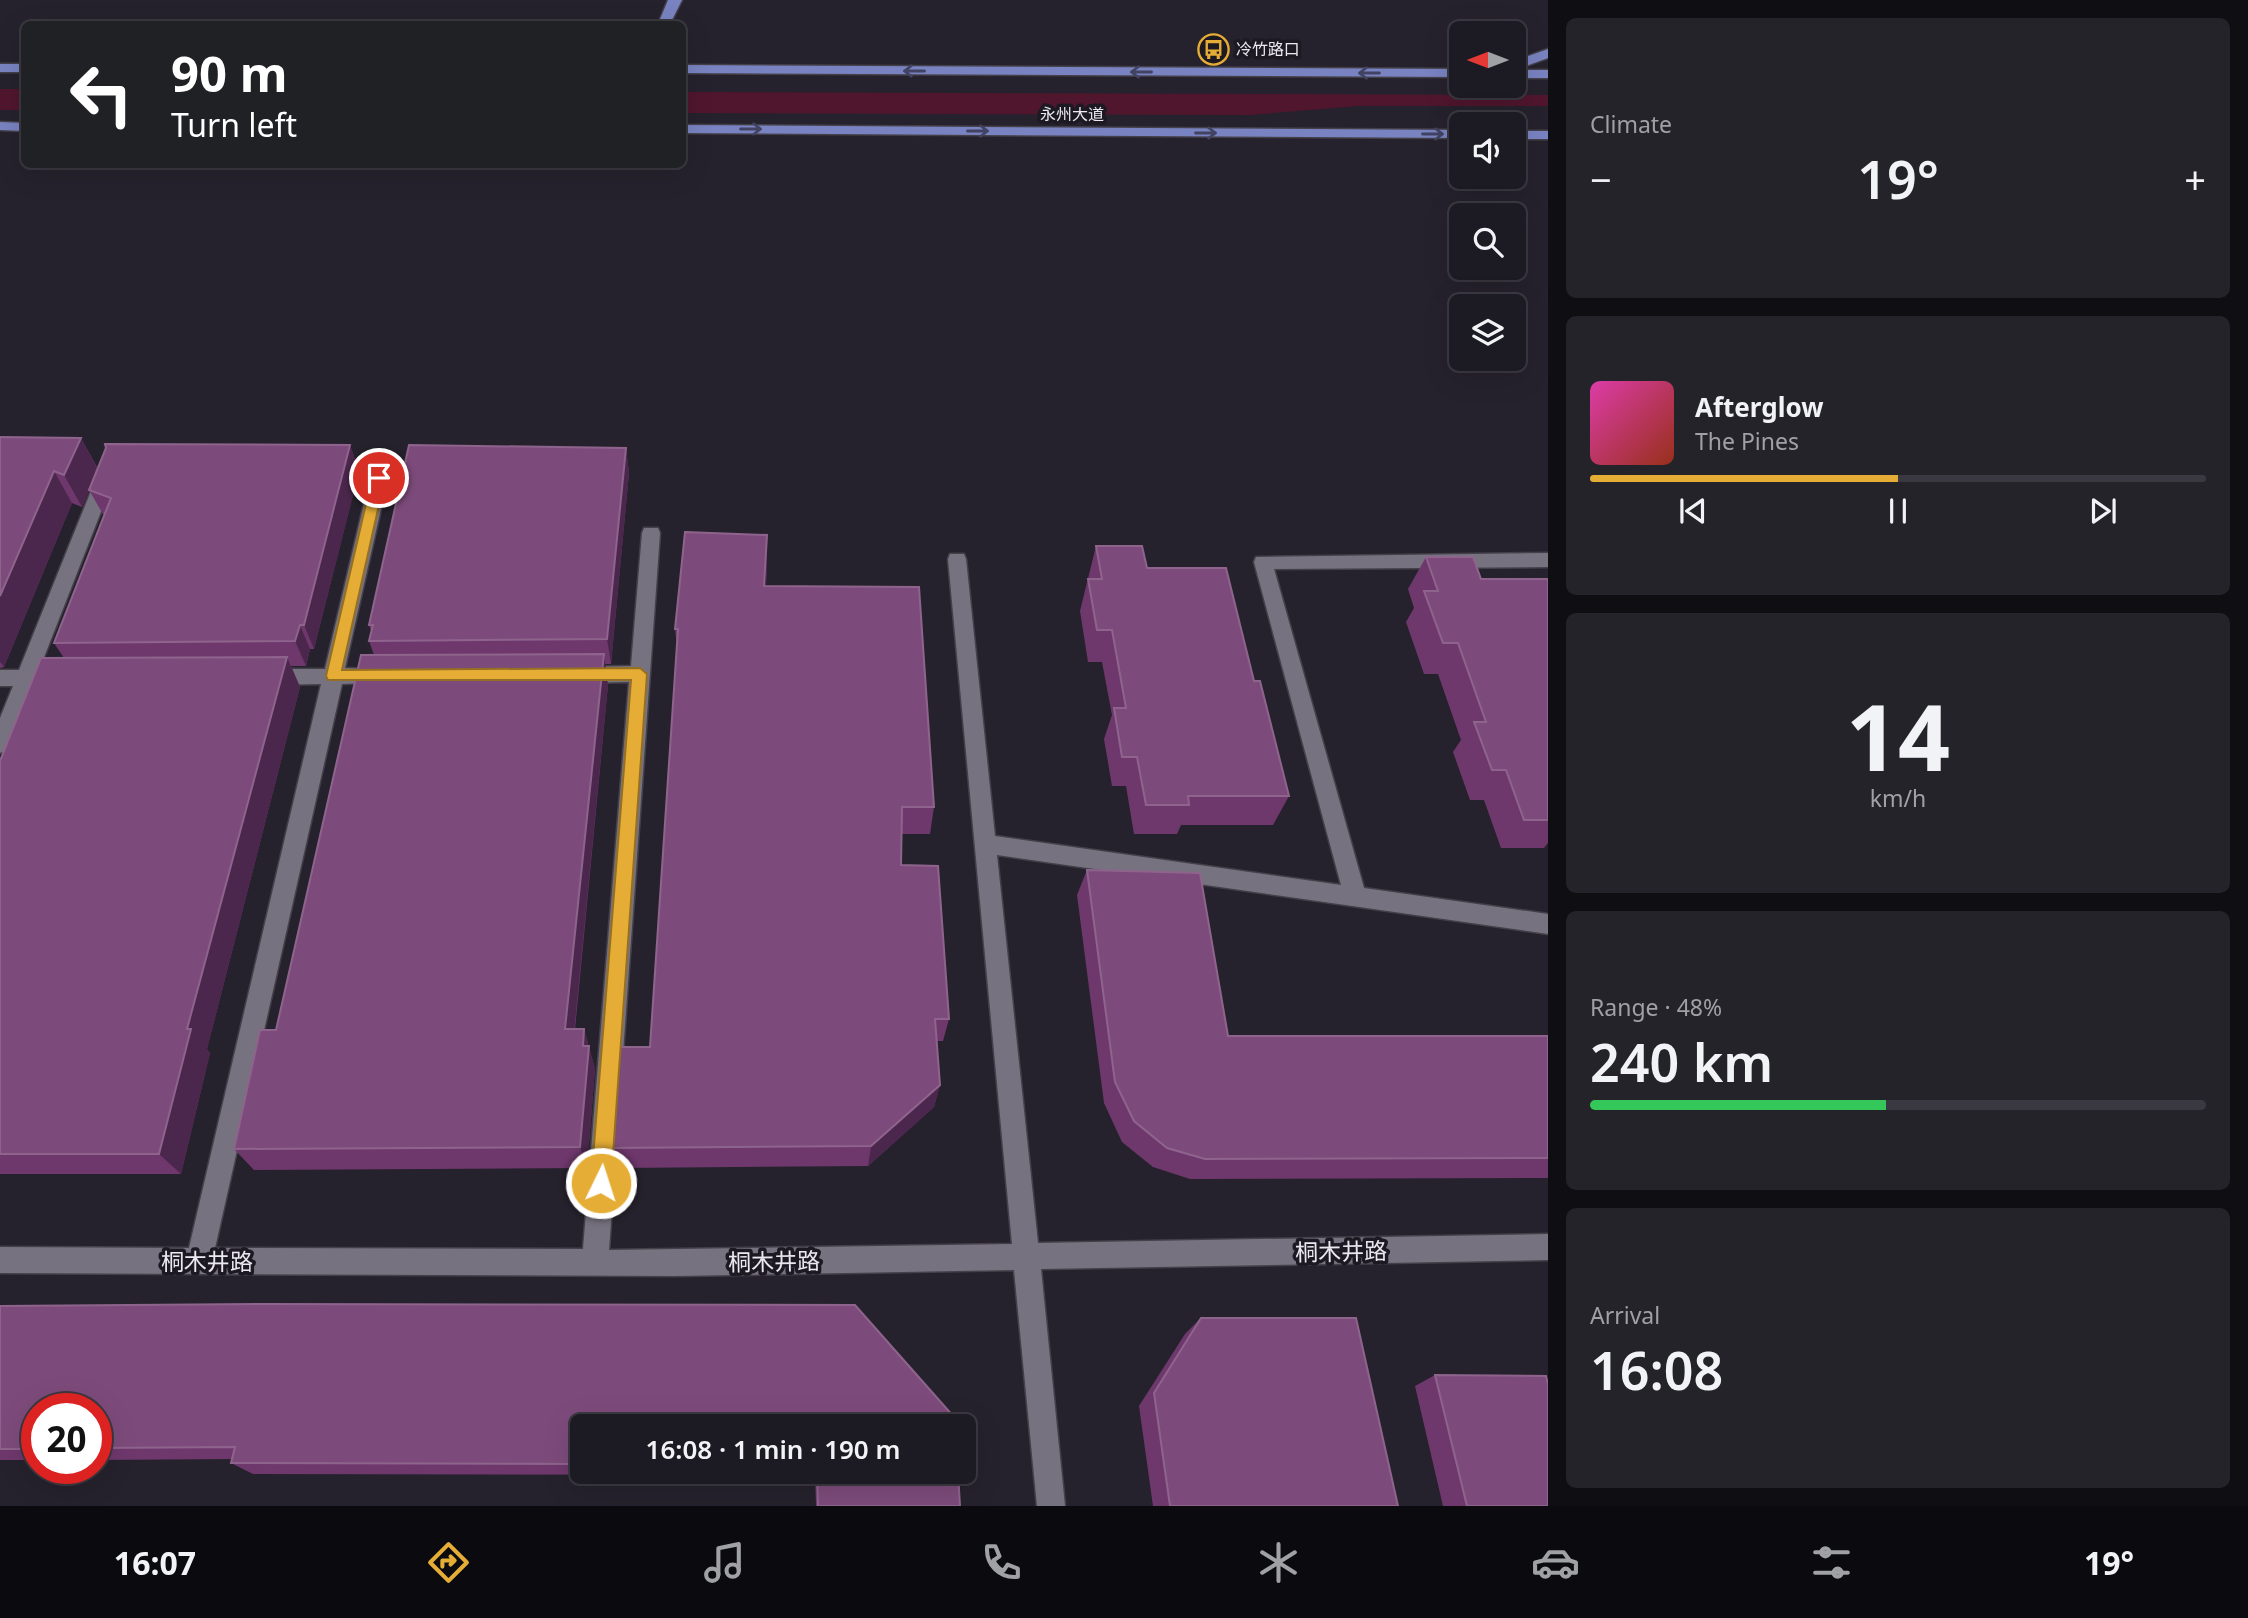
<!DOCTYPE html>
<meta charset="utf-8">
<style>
body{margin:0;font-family:"Noto Sans","Noto Sans SC",sans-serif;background:#25232a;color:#f1f3f6;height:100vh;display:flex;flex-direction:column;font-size:26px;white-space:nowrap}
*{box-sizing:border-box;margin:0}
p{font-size:23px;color:#a0a1a5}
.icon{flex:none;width:38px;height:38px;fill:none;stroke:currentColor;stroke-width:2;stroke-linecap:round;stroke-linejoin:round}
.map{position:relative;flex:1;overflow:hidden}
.drawer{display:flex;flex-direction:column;gap:18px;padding:18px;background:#0f0e13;width:700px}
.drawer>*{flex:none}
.banner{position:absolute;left:21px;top:21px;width:665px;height:147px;border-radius:10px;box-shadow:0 7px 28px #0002,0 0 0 2px #3a3840;background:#202124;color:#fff;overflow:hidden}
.needle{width:46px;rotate:270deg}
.tools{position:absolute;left:1449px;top:21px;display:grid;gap:14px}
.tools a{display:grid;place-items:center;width:77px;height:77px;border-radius:10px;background:#1c1a22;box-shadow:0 7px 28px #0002,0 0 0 2px #3a3840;font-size:35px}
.speed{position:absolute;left:21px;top:1393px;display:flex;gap:14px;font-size:35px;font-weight:700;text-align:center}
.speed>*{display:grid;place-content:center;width:91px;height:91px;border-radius:50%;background:#1c1a22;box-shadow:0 7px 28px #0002,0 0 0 2px #3a3840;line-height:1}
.speed .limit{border:10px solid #d22;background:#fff;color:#111}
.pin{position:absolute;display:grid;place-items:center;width:60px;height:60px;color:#fff;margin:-30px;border:4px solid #fff;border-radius:50%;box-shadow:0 2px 7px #0007}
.me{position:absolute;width:77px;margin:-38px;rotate:4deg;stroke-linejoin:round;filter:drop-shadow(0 0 5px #0008)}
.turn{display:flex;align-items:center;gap:24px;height:147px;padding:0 35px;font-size:32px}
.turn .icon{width:91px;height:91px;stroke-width:2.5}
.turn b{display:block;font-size:49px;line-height:60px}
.big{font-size:52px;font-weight:600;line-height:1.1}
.drawer .tile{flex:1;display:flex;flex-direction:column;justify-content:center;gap:10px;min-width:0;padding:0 24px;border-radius:10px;background:#25232a}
.drawer .dial{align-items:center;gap:0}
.dial b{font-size:91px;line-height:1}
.song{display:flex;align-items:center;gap:21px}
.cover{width:84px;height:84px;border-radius:10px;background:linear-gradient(135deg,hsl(320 70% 55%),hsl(10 70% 35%))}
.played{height:7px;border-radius:4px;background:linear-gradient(90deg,#e5ad35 50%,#3a3840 50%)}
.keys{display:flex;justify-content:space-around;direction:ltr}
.heat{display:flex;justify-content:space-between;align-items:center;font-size:38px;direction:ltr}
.charge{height:10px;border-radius:5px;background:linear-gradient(90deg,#34c759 48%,#3a3840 0)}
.trip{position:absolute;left:570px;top:1414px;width:406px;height:70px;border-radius:10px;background:#1c1a22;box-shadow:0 7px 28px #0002,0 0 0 2px #3a3840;font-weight:600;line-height:70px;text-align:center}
.tabs{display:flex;height:112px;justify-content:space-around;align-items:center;background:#0b0a0e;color:#a0a1a5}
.tabs .icon{width:49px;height:49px}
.tabs .current{color:#e5ad35}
.tabs b{font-size:32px;color:#f1f3f6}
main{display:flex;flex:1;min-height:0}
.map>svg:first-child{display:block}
.green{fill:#50162e}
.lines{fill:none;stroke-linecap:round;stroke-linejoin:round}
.minor-casing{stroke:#44404a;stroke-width:3}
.major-casing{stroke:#44404a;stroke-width:3}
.minor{fill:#77727f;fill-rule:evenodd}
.major{fill:#7983c1;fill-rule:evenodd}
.wall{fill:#6f386d}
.shaded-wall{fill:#4c274d}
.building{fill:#7d4b7b;stroke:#8e648d;stroke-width:2}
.oneway{stroke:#424362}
.route{fill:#e5ad35;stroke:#957022;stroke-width:2}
.labels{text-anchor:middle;stroke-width:7;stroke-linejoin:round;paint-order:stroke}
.far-poi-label{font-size:16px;fill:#ebe8f0;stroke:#1d1923;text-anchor:start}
.far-street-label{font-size:16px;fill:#ebe8f0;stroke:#1d1923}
.near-street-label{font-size:23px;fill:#ebe8f0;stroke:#1d1923}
</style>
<main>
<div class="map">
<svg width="1548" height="1506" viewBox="0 0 1548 1506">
<rect width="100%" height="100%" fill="#26222d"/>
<path class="green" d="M 0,89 L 24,89 L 24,110 L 0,110 Z
M 683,92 L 1548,95 L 1548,106 L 1358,106 L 1250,115 L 683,113 Z"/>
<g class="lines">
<defs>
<path id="minor" d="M 106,470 L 112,471 L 115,476 L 39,670 L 68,672 L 71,678 L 68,684 L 33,686 L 10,744 L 7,750 L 0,753 L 0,718 L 13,686 L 0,686 L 0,670 L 19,670 L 97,476 L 100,471 Z
M 379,472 L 385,473 L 388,478 L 345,668 L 390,670 L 393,676 L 390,682 L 342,684 L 215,1248 L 583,1249 L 629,682 L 580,683 L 573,681 L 570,675 L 573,669 L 580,667 L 631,666 L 642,533 L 644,528 L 658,528 L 660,533 L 609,1250 L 1012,1244 L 948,559 L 950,554 L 964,554 L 966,559 L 995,836 L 1341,885 L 1254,562 L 1256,557 L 1548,553 L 1548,567 L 1274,569 L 1364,888 L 1548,914 L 1548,934 L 997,855 L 1038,1243 L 1548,1234 L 1548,1260 L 1041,1269 L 1065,1506 L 1037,1506 L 1014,1270 L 675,1276 L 0,1273 L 0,1247 L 189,1248 L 321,684 L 268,685 L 261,683 L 258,677 L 261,671 L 268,669 L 325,669 L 370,478 L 373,473 Z"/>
<path id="major" d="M 668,0 L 682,0 L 670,24 L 658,24 Z
M 1548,49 L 1548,58 L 1515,70 L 1548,70 L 1548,78 L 1514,78 L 1514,61 Z
M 0,64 L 24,64 L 24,72 L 0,72 Z
M 682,65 L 1461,69 L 1461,77 L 682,73 Z
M 0,122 L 24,123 L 24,131 L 0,130 Z
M 682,125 L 1461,130 L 1461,138 L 682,133 Z
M 1514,131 L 1548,131 L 1548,139 L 1514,139 Z"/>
</defs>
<use href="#minor" class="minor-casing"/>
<use href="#major" class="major-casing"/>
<use href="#minor" class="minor"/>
<use href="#major" class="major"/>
</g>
<path class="wall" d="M 0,437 L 81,438 L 98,469 L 350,445 L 359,471 L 314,649 L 310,649 L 306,666 L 291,666 L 300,687 L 207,1049 L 210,1053 L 181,1174 L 0,1174 L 0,761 L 64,658 L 54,643 L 104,516 L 89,490 L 82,507 L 72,503 L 4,667 L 0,668 Z
M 626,448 L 629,473 L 611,664 L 605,664 L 608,685 L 575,1029 L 584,1029 L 595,1069 L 587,1168 L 254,1170 L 234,1149 L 276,1030 L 374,655 L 369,641 L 371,631 L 369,625 Z
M 767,535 L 767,565 L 766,586 L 934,807 L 930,834 L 902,834 L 901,865 L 949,1019 L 943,1041 L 937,1041 L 940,1085 L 934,1107 L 868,1166 L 618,1168 L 612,1148 L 650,1047 L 677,647 L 675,629 Z
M 1096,546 L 1147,568 L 1254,681 L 1289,796 L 1273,825 L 1181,825 L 1177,834 L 1134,834 L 1126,786 L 1112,786 L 1104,739 L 1112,715 L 1102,662 L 1088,662 L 1080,611 Z
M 1426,557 L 1481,579 L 1548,579 L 1548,843 L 1544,848 L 1501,848 L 1484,800 L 1470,800 L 1453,752 L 1461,740 L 1438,674 L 1424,674 L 1406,622 L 1414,608 L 1408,589 Z
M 1087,870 L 1228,1036 L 1548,1036 L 1548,1178 L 1190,1179 L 1153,1167 L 1122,1142 L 1104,1103 L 1077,895 Z
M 0,1306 L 583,1426 L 583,1472 L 958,1472 L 960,1506 L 816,1506 L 815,1475 L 253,1474 L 231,1463 L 232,1459 L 96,1460 L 96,1409 L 37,1409 L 37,1460 L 0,1460 Z
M 1201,1318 L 1398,1506 L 1153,1506 L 1139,1406 L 1185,1334 Z
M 1435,1375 L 1548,1506 L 1443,1506 L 1415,1386 Z"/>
<path class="shaded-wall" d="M 81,438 L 98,470 L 82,507 L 64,475 Z
M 350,445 L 359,471 L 314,649 L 304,625 Z
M 626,448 L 629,473 L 611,664 L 607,639 Z
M 54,471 L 72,503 L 4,667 L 0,662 L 0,596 Z
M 767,535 L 767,565 L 764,615 L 764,586 Z
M 300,625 L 310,649 L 306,666 L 295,641 Z
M 604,654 L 608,685 L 572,1053 L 565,1029 Z
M 287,657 L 300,687 L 207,1049 L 210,1053 L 181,1174 L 159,1154 L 187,1029 Z
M 584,1029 L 595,1069 L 587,1168 L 580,1147 Z
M 940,1085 L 934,1107 L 868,1166 L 871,1146 Z"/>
<path class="building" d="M 0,437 L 81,438 L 64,475 L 54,471 L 0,596 Z
M 105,444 L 350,445 L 304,625 L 300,625 L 295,641 L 54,643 L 111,498 L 89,490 L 106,448 Z
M 409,445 L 626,448 L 607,639 L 369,641 L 373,625 L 369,625 Z
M 685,532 L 767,535 L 764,586 L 919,587 L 934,807 L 902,807 L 901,865 L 938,866 L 949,1019 L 935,1019 L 940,1085 L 871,1146 L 612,1148 L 620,1047 L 650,1047 L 678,629 L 675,629 Z
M 1096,546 L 1142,546 L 1147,568 L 1226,568 L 1254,681 L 1260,681 L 1289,796 L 1188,796 L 1189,805 L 1146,805 L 1137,757 L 1122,757 L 1114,708 L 1126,708 L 1112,630 L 1097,630 L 1088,579 L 1102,579 Z
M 1426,557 L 1473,557 L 1481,579 L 1548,579 L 1548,820 L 1524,820 L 1506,770 L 1492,770 L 1474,722 L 1486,722 L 1458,643 L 1443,643 L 1424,591 L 1438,591 Z
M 604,654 L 565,1029 L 584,1029 L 583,1046 L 589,1046 L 580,1147 L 234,1149 L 260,1030 L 276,1030 L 361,655 Z
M 287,657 L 187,1029 L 191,1029 L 159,1154 L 0,1154 L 0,761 L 41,658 Z
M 1087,870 L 1200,873 L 1228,1036 L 1548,1036 L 1548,1158 L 1205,1159 L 1167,1148 L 1134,1121 L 1115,1082 Z
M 263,1304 L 855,1305 L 954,1417 L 955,1426 L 583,1426 L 583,1464 L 231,1463 L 235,1447 L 96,1448 L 96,1409 L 37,1409 L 37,1449 L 0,1449 L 0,1306 Z
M 1201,1318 L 1356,1318 L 1398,1506 L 1170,1506 L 1154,1393 Z
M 1435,1375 L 1546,1376 L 1548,1384 L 1548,1506 L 1467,1506 Z
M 817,1472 L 958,1472 L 960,1506 L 818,1506 Z"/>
<defs><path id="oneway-shaft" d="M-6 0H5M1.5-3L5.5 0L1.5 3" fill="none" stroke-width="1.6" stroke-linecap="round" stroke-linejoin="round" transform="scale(1.75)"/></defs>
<g class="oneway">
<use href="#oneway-shaft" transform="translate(914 71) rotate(-180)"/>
<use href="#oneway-shaft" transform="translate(1141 72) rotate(-180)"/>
<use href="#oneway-shaft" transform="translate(1369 73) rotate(-180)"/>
<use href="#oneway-shaft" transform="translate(751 129)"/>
<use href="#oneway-shaft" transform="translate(978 131)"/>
<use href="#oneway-shaft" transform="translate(1206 133)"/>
<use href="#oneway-shaft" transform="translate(1433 134)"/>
</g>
<path class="route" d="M 379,473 L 385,478 L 342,670 L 640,668 L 647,674 L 611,1183 L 608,1190 L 601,1193 L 594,1190 L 591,1183 L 631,680 L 328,680 L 326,676 L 372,478 Z"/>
<defs>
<symbol id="bus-ring" viewBox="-11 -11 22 22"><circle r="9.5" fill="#1d1923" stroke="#e5ad35" stroke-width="1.5"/><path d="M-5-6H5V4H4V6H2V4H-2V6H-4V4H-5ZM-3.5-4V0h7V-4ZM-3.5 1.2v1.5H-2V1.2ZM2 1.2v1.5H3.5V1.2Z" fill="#e5ad35"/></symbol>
</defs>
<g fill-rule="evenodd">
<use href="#bus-ring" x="1196" y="32" width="35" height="35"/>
</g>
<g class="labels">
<g class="far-poi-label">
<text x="1236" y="55">冷竹路口</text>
</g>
<g class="far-street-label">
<text x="1072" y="120">永州大道</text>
</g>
<g class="near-street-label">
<text transform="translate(1341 1252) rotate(-1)" y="8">桐木井路</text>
<text x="207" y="1270">桐木井路</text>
<text transform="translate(774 1262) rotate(-1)" y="8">桐木井路</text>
</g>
</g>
</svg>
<div class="tools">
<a><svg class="needle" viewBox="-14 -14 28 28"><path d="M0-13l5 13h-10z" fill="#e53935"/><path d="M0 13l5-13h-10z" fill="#a0a1a5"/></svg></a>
<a><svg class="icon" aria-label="sound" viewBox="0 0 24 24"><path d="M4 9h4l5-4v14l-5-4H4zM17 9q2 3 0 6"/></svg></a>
<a><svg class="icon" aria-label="search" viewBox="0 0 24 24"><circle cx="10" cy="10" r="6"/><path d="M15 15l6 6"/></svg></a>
<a><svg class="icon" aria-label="layers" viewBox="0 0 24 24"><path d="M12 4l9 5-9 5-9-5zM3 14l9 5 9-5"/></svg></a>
</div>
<div class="speed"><div class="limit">20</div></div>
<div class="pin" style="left:379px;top:478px;background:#d93025"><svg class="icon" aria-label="arrive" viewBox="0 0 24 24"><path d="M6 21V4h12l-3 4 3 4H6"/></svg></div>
<svg class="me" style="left:601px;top:1183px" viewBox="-20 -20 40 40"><circle r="17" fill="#e5ad35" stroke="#fff" stroke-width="3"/><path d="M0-11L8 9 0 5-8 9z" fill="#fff"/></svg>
<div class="trip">16:08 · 1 min · 190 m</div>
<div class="banner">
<div class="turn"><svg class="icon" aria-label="left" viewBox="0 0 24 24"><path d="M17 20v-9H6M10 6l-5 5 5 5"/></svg><div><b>90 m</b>Turn left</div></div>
</div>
</div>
<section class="drawer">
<div class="tile"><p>Climate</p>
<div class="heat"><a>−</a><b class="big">19°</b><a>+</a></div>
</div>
<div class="tile">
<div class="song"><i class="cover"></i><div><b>Afterglow</b><p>The Pines</p></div></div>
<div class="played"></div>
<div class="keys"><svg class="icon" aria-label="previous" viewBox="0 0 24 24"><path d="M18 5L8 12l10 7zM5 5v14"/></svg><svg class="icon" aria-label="pause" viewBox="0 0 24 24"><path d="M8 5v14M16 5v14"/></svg><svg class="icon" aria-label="next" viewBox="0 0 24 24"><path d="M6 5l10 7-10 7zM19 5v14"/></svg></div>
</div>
<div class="tile dial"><b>14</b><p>km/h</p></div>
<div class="tile"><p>Range · 48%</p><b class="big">240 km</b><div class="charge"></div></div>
<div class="tile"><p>Arrival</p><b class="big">16:08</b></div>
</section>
</main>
<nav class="tabs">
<b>16:07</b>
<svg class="icon current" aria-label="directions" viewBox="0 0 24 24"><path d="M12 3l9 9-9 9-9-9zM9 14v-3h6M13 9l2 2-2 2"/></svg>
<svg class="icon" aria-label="music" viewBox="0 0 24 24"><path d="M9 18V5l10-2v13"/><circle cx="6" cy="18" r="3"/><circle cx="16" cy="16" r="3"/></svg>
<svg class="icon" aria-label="phone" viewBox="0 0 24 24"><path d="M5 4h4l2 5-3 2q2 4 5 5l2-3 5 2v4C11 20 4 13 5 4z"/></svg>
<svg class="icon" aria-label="climate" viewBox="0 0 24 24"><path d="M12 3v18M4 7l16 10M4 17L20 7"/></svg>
<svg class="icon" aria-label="car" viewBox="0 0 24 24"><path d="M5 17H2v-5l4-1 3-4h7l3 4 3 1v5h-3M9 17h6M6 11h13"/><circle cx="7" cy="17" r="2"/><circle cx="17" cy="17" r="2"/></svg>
<svg class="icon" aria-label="filters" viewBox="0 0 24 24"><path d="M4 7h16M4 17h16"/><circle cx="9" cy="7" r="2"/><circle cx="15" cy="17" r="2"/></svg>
<b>19°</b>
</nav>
